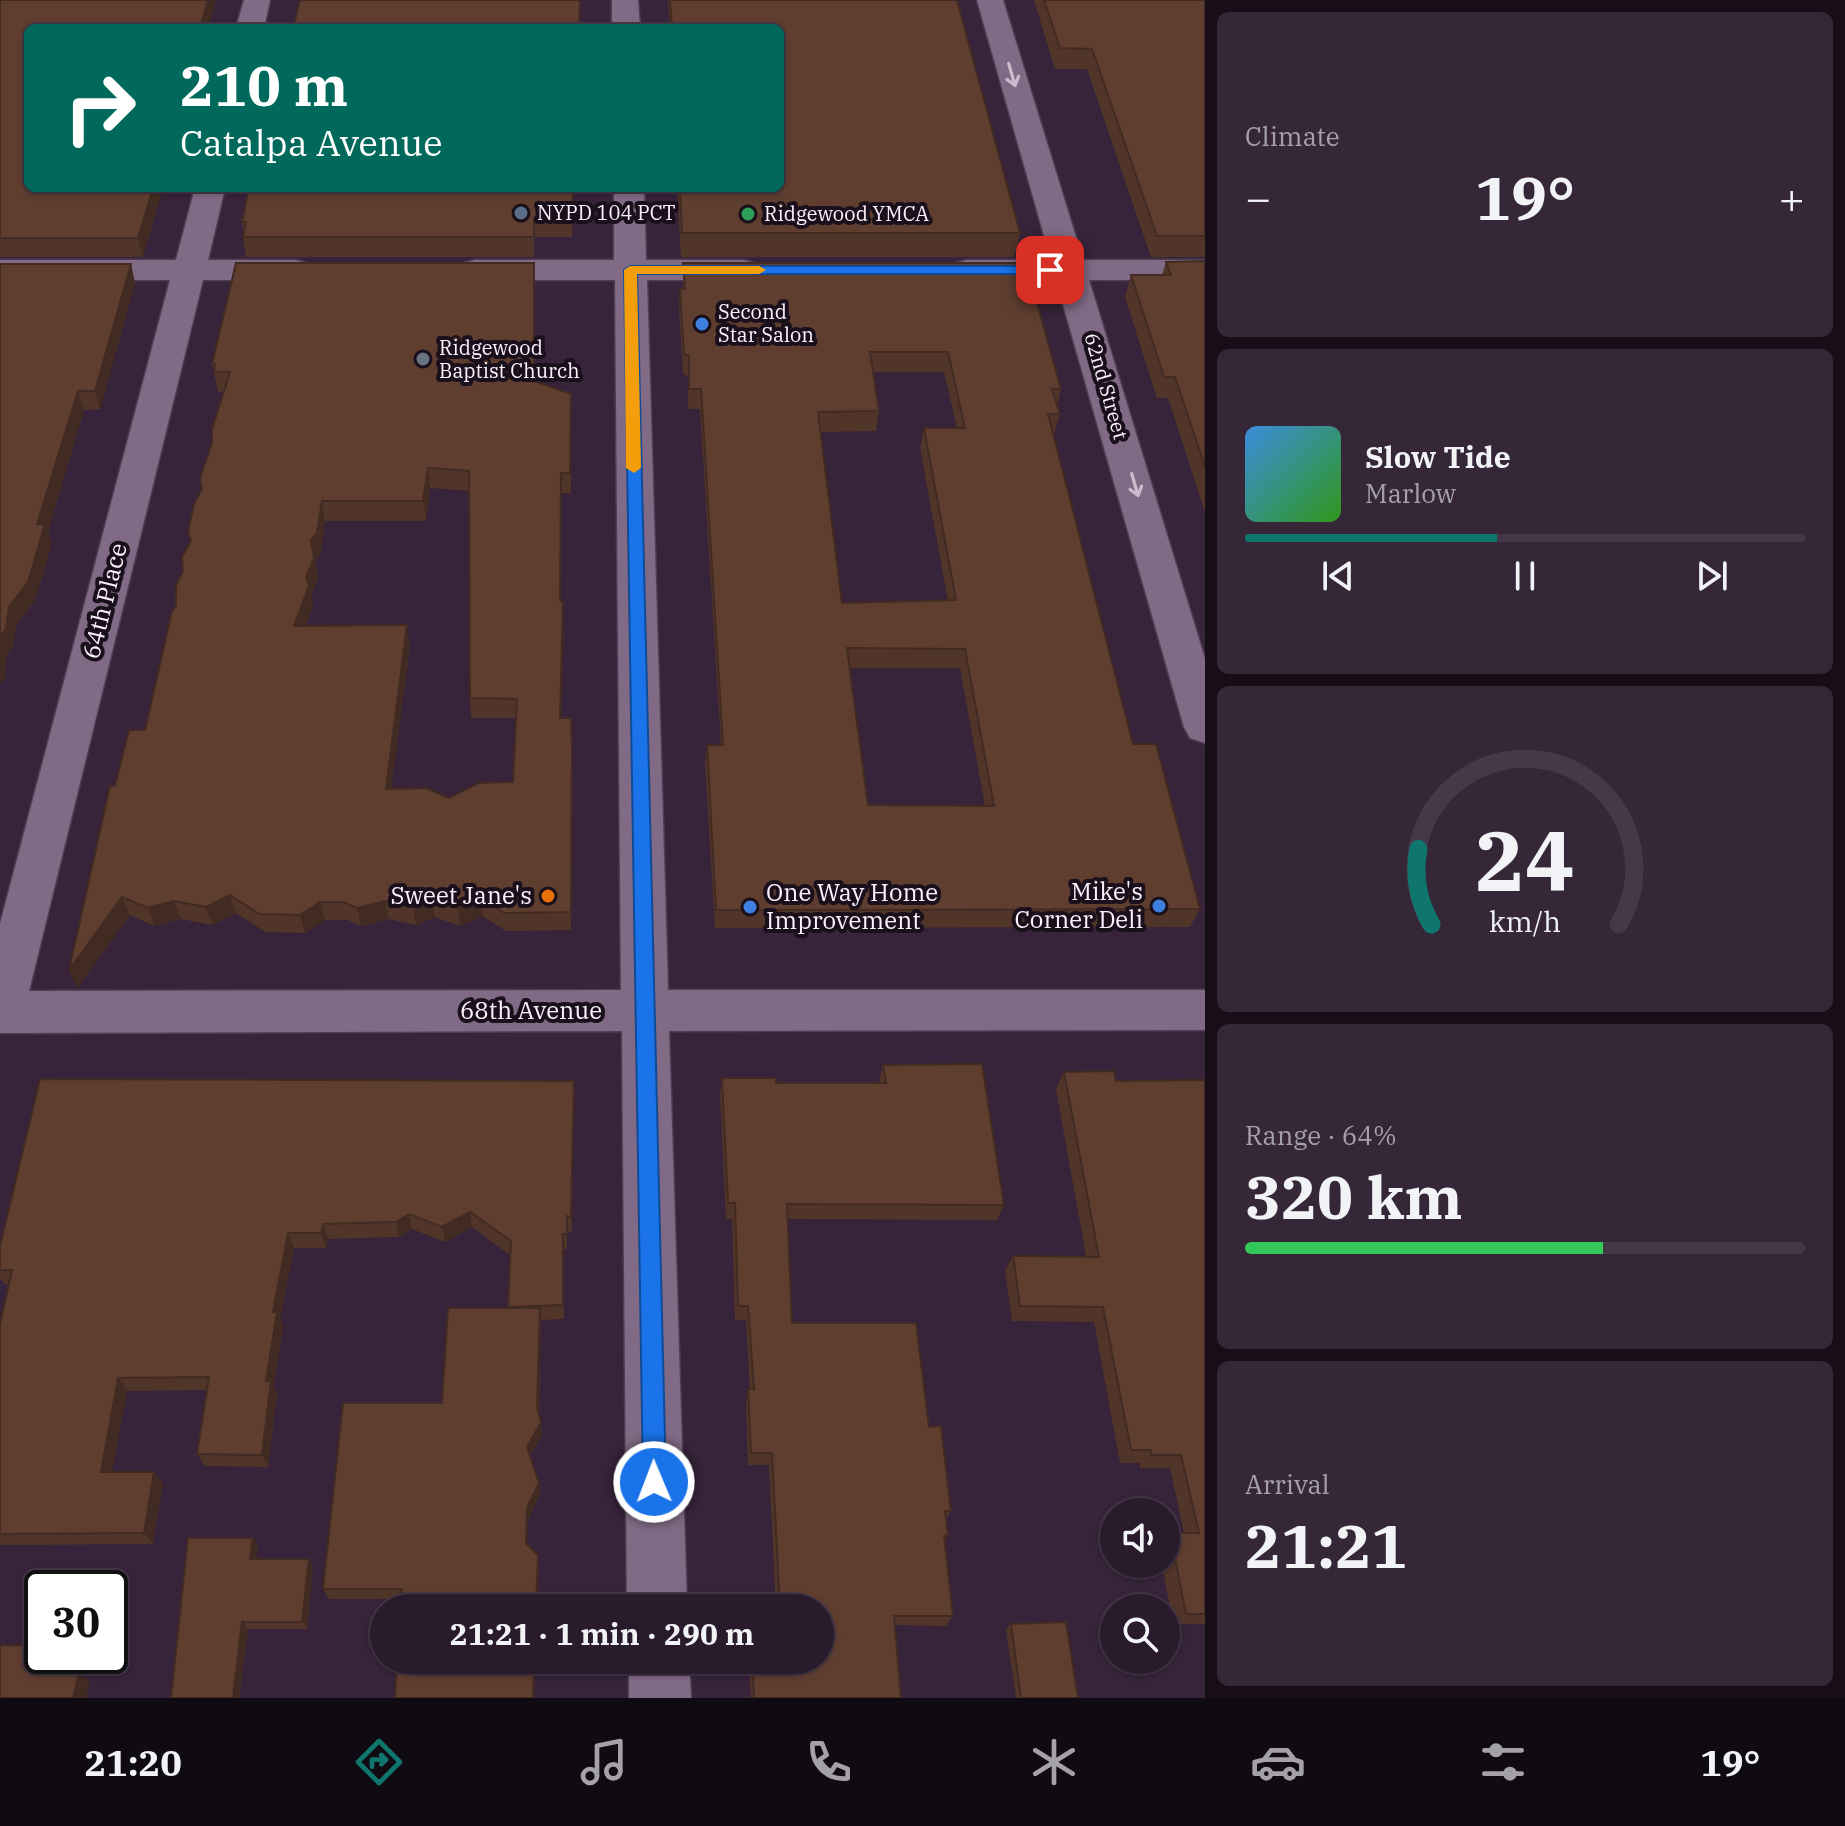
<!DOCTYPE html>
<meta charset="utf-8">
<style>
body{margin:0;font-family:"IBM Plex Serif",serif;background:#352738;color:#f1f3f6;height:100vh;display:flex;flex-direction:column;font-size:30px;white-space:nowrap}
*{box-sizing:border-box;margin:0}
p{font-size:26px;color:#a5a1a9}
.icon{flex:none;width:44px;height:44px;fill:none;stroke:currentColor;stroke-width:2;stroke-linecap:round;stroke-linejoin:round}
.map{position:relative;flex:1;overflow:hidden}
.sheet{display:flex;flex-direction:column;gap:12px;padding:12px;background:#170e18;width:640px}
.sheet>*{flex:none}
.banner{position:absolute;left:24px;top:24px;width:760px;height:168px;border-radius:12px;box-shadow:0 2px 6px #0004,0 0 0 2px #453848;background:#00695c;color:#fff;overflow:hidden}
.controls{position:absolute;left:1100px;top:1498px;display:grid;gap:16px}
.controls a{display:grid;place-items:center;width:80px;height:80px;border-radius:50%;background:#291a2c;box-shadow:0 2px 6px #0004,0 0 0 2px #453848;font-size:40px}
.speed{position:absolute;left:24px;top:1570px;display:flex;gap:16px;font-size:40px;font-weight:700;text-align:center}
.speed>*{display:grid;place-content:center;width:104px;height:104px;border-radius:50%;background:#291a2c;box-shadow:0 2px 6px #0004,0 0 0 2px #453848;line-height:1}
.speed .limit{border:4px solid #111;border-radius:12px;background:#fff;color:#111}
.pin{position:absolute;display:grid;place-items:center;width:68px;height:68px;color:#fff;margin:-34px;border-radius:16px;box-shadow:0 4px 12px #0006}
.me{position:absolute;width:88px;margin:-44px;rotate:359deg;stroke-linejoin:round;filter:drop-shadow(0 0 6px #0008)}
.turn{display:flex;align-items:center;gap:28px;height:168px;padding:0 24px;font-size:36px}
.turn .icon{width:104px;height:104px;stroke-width:2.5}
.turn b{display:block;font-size:56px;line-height:68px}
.big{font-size:60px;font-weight:700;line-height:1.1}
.sheet .widget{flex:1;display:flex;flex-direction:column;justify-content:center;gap:12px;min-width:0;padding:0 28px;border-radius:12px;background:#352738}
.sheet .dial{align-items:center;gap:0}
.dial svg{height:208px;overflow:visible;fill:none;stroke:#453848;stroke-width:7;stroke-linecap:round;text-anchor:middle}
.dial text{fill:#f1f3f6;stroke:none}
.song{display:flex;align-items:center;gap:24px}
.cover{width:96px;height:96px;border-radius:12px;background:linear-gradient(135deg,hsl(210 70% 55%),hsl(110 70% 35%))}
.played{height:8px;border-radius:4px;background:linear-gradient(90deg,#0f766e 45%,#453848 45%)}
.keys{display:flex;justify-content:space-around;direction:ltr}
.heat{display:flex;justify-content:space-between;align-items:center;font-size:44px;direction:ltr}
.charge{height:12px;border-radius:6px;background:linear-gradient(90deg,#34c759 64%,#453848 0)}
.trip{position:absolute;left:370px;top:1594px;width:464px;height:80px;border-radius:40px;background:#291a2c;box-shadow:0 2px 6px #0004,0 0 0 2px #453848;font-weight:700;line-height:80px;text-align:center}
.tabs{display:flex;height:128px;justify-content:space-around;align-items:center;background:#100a12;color:#a5a1a9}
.tabs .icon{width:56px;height:56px}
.tabs .current{color:#0f766e}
.tabs b{font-size:36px;color:#f1f3f6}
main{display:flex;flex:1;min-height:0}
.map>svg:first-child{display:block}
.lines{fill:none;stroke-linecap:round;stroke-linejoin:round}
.minor-casing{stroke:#4f3e51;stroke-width:3}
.minor{fill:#816a85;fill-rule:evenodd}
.wall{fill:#523529;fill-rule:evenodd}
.shaded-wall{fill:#422b22}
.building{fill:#5f3e30;stroke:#422b22;stroke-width:2;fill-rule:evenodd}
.oneway{stroke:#cbbbcd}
.route{fill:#1a73e8;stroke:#114b97;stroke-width:2}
.slow{fill:#f59e0b}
.service-dot{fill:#5c6f8a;stroke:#19101b;stroke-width:3}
.leisure-dot{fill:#2e9e5b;stroke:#19101b;stroke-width:3}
.shop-dot{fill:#3f7fe0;stroke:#19101b;stroke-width:3}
.worship-dot{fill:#6b7280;stroke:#19101b;stroke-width:3}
.food-dot{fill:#e8710a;stroke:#19101b;stroke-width:3}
.labels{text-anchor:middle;stroke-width:8;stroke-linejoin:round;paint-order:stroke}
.far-poi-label{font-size:20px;fill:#fcf1fd;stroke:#19101b;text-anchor:start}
.far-street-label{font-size:20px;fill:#fcf1fd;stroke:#19101b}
.street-label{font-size:24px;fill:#fcf1fd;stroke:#19101b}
.poi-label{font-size:24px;fill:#fcf1fd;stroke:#19101b;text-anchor:end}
</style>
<main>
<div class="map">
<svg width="1205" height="1698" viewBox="0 0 1205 1698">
<rect width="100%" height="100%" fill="#37233a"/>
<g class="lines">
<defs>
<path id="minor" d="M 244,0 L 270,0 L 264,28 L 236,28 Z
M 612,0 L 638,0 L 640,28 L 612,28 Z
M 977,0 L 1003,0 L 1083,260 L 1205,260 L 1205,280 L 1089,280 L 1205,659 L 1205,743 L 1190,738 L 1184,727 L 1056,280 L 967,280 L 956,277 L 951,270 L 956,263 L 967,260 L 1051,260 Z
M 195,188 L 225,188 L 208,260 L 295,260 L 306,263 L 311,270 L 306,277 L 295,280 L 203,280 L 29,991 L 621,990 L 615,280 L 475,280 L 464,277 L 459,270 L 464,263 L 475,260 L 614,260 L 614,188 L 644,188 L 646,260 L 743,260 L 754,263 L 759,270 L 754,277 L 743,280 L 647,280 L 668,990 L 1205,990 L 1205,1030 L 669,1031 L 687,1608 L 627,1608 L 622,1031 L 0,1033 L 0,924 L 170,280 L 0,280 L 0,260 L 176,260 Z
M 629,1660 L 689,1660 L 691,1698 L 629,1698 Z"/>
</defs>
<use href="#minor" class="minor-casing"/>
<use href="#minor" class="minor"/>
</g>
<path class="wall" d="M 0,0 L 216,0 L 208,28 L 28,28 L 28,188 L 163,188 L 143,257 L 0,257 Z
M 668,0 L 957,0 L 1020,233 L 1014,257 L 681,257 L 677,188 L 780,188 L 780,28 L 670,28 Z
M 1034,0 L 1205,0 L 1205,257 L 1151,257 L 1087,69 L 1055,69 Z
M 574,188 L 572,237 L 534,237 L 534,257 L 246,257 L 243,237 L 244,233 L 242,222 Z
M 1205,261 L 1205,512 L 1168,398 L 1157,398 L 1125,297 L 1131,275 L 1162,275 L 1166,262 Z
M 534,263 L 534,381 L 571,414 L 571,493 L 561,493 L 560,601 L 563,603 L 564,623 L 561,718 L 571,718 L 571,930 L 506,931 L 483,916 L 460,926 L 435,917 L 416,925 L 389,919 L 361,926 L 348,920 L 325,920 L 305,933 L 265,932 L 236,913 L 212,925 L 181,919 L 154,926 L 130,915 L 77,988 L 69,970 L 115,786 L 145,730 L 176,606 L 224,392 L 218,392 L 212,364 ZM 430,488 L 469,491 L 470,698 L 471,718 L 516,718 L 513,782 L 449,798 L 391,788 L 410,645 L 306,626 L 313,606 L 311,595 L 318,578 L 315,560 L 321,553 L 325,521 L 426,521 Z
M 683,263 L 1061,389 L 1057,405 L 1060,414 L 1054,434 L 1053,434 L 1133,744 L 1200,909 L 1190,927 L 715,928 L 705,764 L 707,745 L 721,745 L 700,409 L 688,409 L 688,376 L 683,374 L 679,309 L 680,289 L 683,289 ZM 873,372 L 944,372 L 957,428 L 924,428 L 920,448 L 948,601 L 842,603 L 820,432 L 876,431 L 879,411 ZM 850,668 L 960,668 L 985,806 L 868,805 Z
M 0,264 L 135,283 L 100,409 L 84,410 L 48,531 L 52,543 L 35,600 L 16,625 L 13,647 L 6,656 L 5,677 L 0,683 Z
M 883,1065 L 1004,1205 L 997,1220 L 787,1219 L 792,1323 L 929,1427 L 951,1511 L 946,1519 L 948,1536 L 944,1541 L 953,1616 L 946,1626 L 895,1625 L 901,1698 L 751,1698 L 749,1660 L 820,1660 L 820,1608 L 776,1608 L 769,1465 L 748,1465 L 746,1402 L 748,1389 L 750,1389 L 746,1320 L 735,1320 L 732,1219 L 726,1219 L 720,1094 L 722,1078 L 776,1083 L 879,1083 Z
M 1064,1072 L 1116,1081 L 1205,1080 L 1205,1624 L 1173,1624 L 1162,1564 L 1166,1564 L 1166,1537 L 1170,1533 L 1184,1533 L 1170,1468 L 1140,1468 L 1140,1463 L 1120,1463 L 1094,1322 L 1012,1321 L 1005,1271 L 1013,1256 L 1086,1256 L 1056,1089 Z
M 574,1081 L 572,1232 L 567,1231 L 567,1249 L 563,1249 L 564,1319 L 541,1320 L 539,1414 L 542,1435 L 530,1456 L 539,1483 L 540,1494 L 528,1520 L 527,1545 L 539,1565 L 538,1608 L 401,1608 L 401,1599 L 329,1599 L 323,1589 L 442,1403 L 508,1308 L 510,1255 L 472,1227 L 445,1242 L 412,1229 L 399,1237 L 328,1239 L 326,1248 L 294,1248 L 280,1319 L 283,1326 L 274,1386 L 277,1394 L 268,1467 L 205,1466 L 197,1454 L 207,1390 L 127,1391 L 112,1472 L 154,1472 L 163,1484 L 153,1544 L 0,1545 L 0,1324 L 9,1284 L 5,1284 L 0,1278 L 0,1246 Z
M 188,1538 L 258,1545 L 256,1559 L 313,1566 L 307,1629 L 248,1629 L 239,1698 Z
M 1011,1624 L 1078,1698 L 1016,1698 L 1006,1629 Z"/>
<path class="shaded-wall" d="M 208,0 L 216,0 L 208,28 L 200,28 Z
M 153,188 L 163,188 L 143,257 L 138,238 Z
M 573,188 L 574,188 L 572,237 L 572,218 Z
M 131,264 L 135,283 L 100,409 L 95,391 Z
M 78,391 L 84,410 L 48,531 L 52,543 L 35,600 L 16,625 L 13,647 L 6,656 L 5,677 L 0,683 L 0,636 L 37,524 Z
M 428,468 L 430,488 L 426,521 L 423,501 Z
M 322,501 L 325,521 L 321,553 L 315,560 L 318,578 L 311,595 L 313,606 L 298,646 L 294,626 L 306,577 L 311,540 Z
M 563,603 L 564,623 L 561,737 L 560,718 Z
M 407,625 L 410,645 L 389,807 L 386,789 Z
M 230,895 L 236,913 L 212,925 L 206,907 Z
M 122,897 L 130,915 L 77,988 L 69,970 Z
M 482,898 L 483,916 L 460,926 L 458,908 Z
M 432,899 L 435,917 L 416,925 L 413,907 Z
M 174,901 L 181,919 L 154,926 L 148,908 Z
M 385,901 L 389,919 L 361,926 L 357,908 Z
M 320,902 L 325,920 L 305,933 L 300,915 Z
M 574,1081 L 574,1098 L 572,1232 L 571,1217 Z
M 470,1212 L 472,1227 L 445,1242 L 442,1227 Z
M 409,1214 L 412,1229 L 399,1237 L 396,1222 Z
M 323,1224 L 328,1239 L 326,1248 L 321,1233 Z
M 288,1233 L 294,1248 L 280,1319 L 283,1326 L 274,1386 L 277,1394 L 268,1467 L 262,1455 L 266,1381 L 273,1312 Z
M 540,1308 L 541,1322 L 538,1421 L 537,1408 Z
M 118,1378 L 127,1391 L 110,1484 L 101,1472 Z
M 541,1422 L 542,1435 L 528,1459 L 527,1447 Z
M 154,1472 L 163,1484 L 153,1544 L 144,1533 Z
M 539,1483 L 540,1494 L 528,1520 L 527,1554 L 526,1543 L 527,1508 Z
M 253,1538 L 258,1545 L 255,1566 L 250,1559 Z
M 538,1555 L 539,1565 L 538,1608 L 536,1608 Z
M 309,1559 L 313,1566 L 307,1629 L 302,1622 Z
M 242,1622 L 248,1629 L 239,1698 L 233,1698 Z
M 48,1656 L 61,1656 L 56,1681 L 44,1672 Z
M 534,1660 L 536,1660 L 534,1698 L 533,1698 Z
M 79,1673 L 90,1681 L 86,1698 L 73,1698 Z"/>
<path class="building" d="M 0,0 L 208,0 L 200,28 L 28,28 L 28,188 L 153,188 L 138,238 L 0,238 Z
M 300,0 L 580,0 L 579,28 L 293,28 Z
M 670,0 L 957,0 L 1020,233 L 682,233 L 680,188 L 780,188 L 780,28 L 672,28 Z
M 1044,0 L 1205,0 L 1205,236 L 1157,236 L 1092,49 L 1060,48 Z
M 249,188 L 573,188 L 572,218 L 534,218 L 534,237 L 243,237 L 246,222 L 242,222 Z
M 1205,261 L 1205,467 L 1175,377 L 1164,377 L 1131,275 L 1171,275 L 1166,262 Z
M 236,263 L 534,263 L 534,381 L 571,394 L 570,473 L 561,473 L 560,600 L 563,603 L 560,718 L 571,718 L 572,744 L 571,912 L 504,913 L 482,898 L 458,908 L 432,899 L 413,907 L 385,901 L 357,908 L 344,902 L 320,902 L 300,915 L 259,914 L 230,895 L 206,907 L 174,901 L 148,908 L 122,897 L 69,970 L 110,786 L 115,786 L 129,730 L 145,730 L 172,611 L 176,606 L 176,586 L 183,571 L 182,557 L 191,541 L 188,532 L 194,504 L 202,489 L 200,478 L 212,443 L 212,429 L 230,372 L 214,372 L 215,364 L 212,364 ZM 428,468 L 469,471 L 470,698 L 517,699 L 513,782 L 479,783 L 449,798 L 426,788 L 386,789 L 407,625 L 294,626 L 309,586 L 306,577 L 314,558 L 311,540 L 317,533 L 322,501 L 423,501 Z
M 683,263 L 1026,263 L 1061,389 L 1052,389 L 1060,414 L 1048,414 L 1133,744 L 1156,744 L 1200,909 L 716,910 L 707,745 L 723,745 L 701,389 L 689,389 L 689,356 L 684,354 L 680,289 L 685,289 ZM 870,352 L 948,352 L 965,428 L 924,428 L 956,600 L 842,603 L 818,412 L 879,411 ZM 847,648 L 965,649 L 994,806 L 868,805 Z
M 0,264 L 131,264 L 95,391 L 78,391 L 37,524 L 45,524 L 28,582 L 9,607 L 6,629 L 0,636 Z
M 982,1064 L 1004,1205 L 787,1204 L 792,1323 L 916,1323 L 929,1427 L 941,1426 L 951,1511 L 945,1511 L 948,1536 L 944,1536 L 953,1616 L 894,1616 L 901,1698 L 754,1698 L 752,1660 L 820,1660 L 820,1608 L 780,1608 L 772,1453 L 751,1453 L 748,1389 L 754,1389 L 748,1306 L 738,1306 L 735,1203 L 728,1203 L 722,1078 L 776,1078 L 776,1083 L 886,1083 L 883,1065 Z
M 1114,1071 L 1116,1081 L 1205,1080 L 1205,1614 L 1186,1614 L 1170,1533 L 1199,1533 L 1181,1455 L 1151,1455 L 1151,1450 L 1131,1450 L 1103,1307 L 1020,1306 L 1013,1256 L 1099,1257 L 1064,1072 Z
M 40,1079 L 574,1081 L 571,1217 L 567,1216 L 567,1234 L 563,1234 L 563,1305 L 508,1307 L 511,1241 L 470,1212 L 442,1227 L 409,1214 L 396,1222 L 323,1224 L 321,1233 L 288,1233 L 273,1312 L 277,1312 L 266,1381 L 271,1381 L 262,1455 L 197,1454 L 209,1377 L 118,1378 L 101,1472 L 154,1472 L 144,1533 L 0,1534 L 0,1324 L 12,1270 L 0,1270 L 0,1246 Z
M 448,1308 L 540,1308 L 537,1408 L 541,1422 L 527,1447 L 539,1483 L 527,1508 L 526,1543 L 538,1555 L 536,1608 L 401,1608 L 402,1589 L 323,1589 L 343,1403 L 442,1403 Z
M 188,1538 L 253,1538 L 250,1559 L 309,1559 L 302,1622 L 242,1622 L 233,1698 L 171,1698 Z
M 1066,1622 L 1078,1698 L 1021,1698 L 1011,1624 Z
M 0,1645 L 42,1646 L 42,1656 L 48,1656 L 44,1672 L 79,1673 L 73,1698 L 0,1698 Z
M 397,1660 L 534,1660 L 533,1698 L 395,1698 Z"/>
<defs><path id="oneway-shaft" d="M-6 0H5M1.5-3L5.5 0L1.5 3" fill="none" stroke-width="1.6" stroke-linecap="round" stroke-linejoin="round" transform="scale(2)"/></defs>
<g class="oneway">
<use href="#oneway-shaft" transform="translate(1012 75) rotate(74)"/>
<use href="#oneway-shaft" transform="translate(1135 485) rotate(74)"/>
</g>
<path class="route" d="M 630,266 L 1050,266 L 1057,270 L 1050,274 L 637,274 L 666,1482 L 663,1490 L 654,1493 L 646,1490 L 643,1482 L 624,270 Z"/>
<path class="slow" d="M 630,266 L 759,266 L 766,270 L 759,274 L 637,274 L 641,468 L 634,473 L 626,468 L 624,270 Z"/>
<circle class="service-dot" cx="521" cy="213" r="8"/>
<circle class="leisure-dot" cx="748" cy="214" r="8"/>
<g class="shop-dot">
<circle cx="702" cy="324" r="8"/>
<circle cx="1159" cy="906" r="8"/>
<circle cx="750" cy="907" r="8"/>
</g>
<circle class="worship-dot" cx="423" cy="359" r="8"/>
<circle class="food-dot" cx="548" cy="896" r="8"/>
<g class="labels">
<g class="far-poi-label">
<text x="537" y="220">NYPD 104 PCT</text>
<text x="764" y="221">Ridgewood YMCA</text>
<text x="718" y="319">Second<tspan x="718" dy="23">Star Salon</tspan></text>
<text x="439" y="355">Ridgewood<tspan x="439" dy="23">Baptist Church</tspan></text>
</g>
<g class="far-street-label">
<text transform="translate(1106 386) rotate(74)" y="7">62nd Street</text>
</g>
<g class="street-label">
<text transform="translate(105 601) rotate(-76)" y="8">64th Place</text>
<text x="531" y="1019">68th Avenue</text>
</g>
<g class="poi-label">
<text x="1143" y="900">Mike's<tspan x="1143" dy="28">Corner Deli</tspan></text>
<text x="766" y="901" text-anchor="start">One Way Home<tspan x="766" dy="28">Improvement</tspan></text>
<text x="532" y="904">Sweet Jane's</text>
</g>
</g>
</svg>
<div class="controls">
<a><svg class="icon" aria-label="sound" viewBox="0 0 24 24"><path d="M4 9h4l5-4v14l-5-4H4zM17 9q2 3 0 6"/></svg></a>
<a><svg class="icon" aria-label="search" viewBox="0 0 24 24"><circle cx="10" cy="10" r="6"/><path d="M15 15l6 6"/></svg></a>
</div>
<div class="speed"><div class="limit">30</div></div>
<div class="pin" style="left:1050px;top:270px;background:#d93025"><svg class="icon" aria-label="arrive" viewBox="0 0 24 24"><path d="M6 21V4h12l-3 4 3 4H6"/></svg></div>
<svg class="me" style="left:654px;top:1482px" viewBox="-20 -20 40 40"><circle r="17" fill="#1a73e8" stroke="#fff" stroke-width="3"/><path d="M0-11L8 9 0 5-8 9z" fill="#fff"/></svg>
<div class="trip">21:21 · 1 min · 290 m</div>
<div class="banner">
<div class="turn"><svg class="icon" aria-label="right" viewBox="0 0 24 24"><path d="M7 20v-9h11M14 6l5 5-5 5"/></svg><div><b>210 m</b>Catalpa Avenue</div></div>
</div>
</div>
<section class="sheet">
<div class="widget"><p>Climate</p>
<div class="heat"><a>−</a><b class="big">19°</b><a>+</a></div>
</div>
<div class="widget">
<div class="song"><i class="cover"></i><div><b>Slow Tide</b><p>Marlow</p></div></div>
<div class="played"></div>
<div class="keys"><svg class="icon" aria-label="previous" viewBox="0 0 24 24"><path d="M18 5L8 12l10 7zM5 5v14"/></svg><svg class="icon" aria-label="pause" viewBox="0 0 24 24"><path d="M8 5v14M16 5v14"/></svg><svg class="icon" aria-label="next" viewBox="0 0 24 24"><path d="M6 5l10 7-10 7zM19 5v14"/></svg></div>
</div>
<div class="widget dial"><svg viewBox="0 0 100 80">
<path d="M14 69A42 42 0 1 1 86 69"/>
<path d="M14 69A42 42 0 0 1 9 40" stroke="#0f766e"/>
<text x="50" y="56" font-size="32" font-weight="700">24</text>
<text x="50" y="72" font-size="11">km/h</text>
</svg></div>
<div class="widget"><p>Range · 64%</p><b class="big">320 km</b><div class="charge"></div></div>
<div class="widget"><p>Arrival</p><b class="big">21:21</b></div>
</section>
</main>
<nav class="tabs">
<b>21:20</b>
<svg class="icon current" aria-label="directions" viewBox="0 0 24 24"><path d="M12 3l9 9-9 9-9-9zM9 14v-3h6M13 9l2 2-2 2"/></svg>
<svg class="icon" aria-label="music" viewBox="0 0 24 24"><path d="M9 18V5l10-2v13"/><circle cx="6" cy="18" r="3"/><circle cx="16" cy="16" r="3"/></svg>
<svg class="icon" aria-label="phone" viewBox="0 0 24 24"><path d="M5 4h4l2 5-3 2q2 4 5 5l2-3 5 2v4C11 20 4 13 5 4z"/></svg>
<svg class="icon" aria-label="climate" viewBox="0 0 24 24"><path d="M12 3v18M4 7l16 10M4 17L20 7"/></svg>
<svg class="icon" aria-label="car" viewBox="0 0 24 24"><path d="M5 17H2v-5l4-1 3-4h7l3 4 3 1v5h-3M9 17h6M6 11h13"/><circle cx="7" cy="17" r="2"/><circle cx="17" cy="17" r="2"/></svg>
<svg class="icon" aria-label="filters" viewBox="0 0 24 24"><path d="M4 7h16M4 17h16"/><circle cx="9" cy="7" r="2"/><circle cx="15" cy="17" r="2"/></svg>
<b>19°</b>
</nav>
